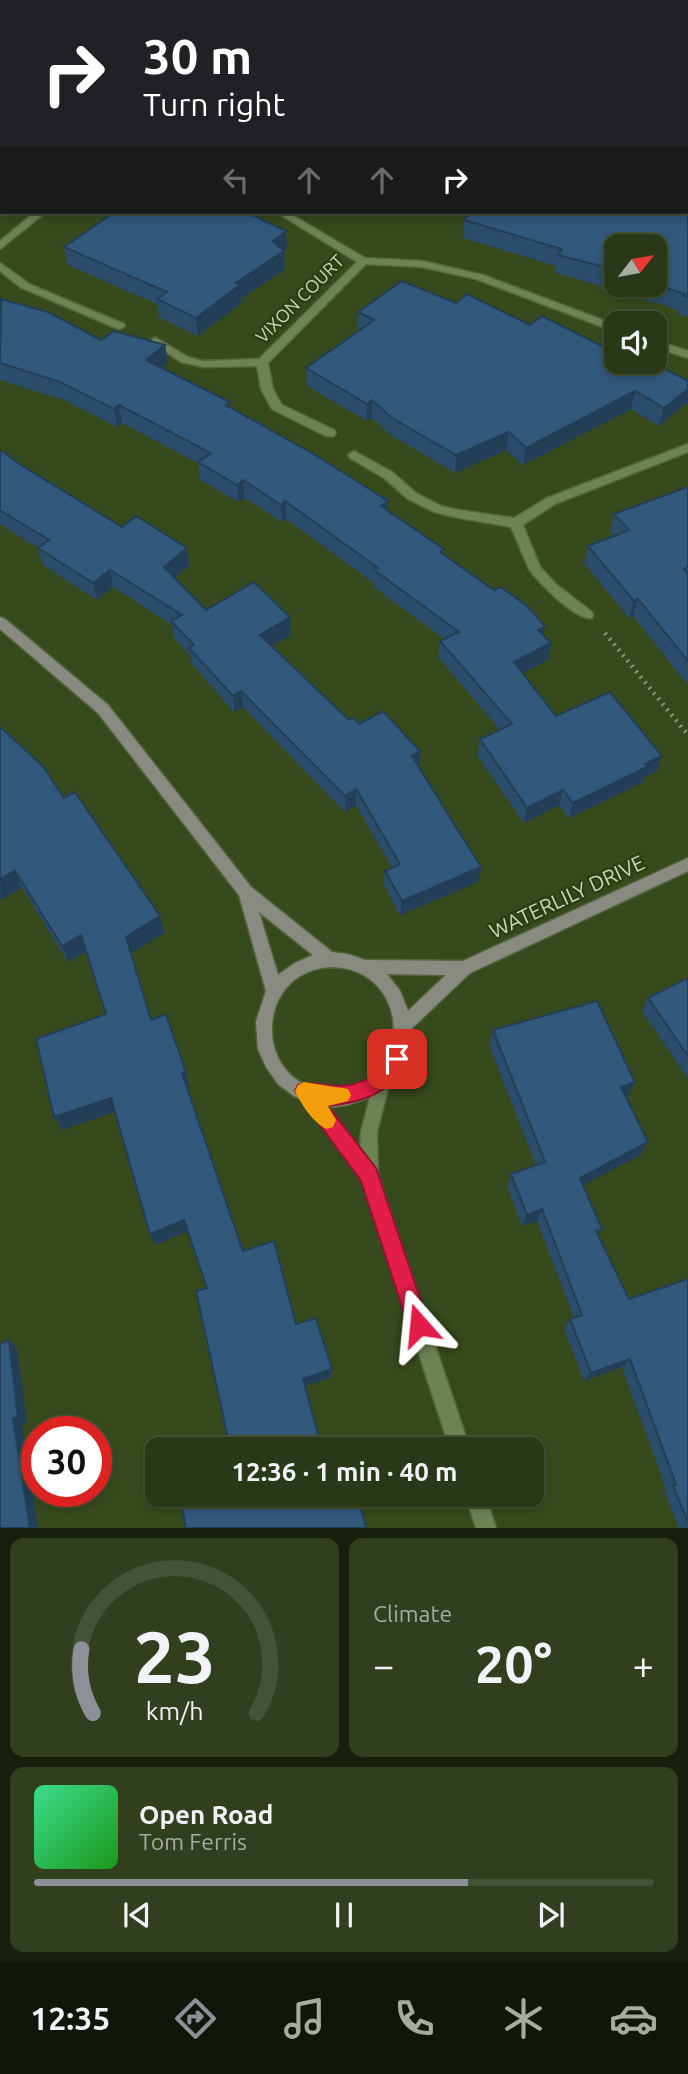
<!DOCTYPE html>
<meta charset="utf-8">
<style>
body{margin:0;font-family:Ubuntu,sans-serif;background:#313f1f;color:#f1f3f6;height:100vh;display:flex;flex-direction:column;font-size:26px;white-space:nowrap}
*{box-sizing:border-box;margin:0}
p{font-size:23px;color:#a5aca1}
.icon{flex:none;width:38px;height:38px;fill:none;stroke:currentColor;stroke-width:2;stroke-linecap:round;stroke-linejoin:round}
.map{position:relative;height:1528px;overflow:hidden}
.drawer{display:flex;flex-direction:column;gap:10px;padding:10px;background:#171f0c;flex:1}
.drawer>*{flex:none}
.top-card{position:absolute;left:0px;top:0px;width:690px;height:214px;box-shadow:0 4px 10px #0003,0 0 0 2px #455235;background:#202124;color:#fff;overflow:hidden}
.needle{width:46px;rotate:59deg}
.fabs{position:absolute;left:604px;top:234px;display:grid;gap:14px}
.fabs a{display:grid;place-items:center;width:63px;height:63px;border-radius:14px;background:#293816;box-shadow:0 4px 10px #0003,0 0 0 2px #455235;font-size:35px}
.speed{position:absolute;left:21px;top:1416px;display:flex;gap:14px;font-size:35px;font-weight:700;text-align:center}
.speed>*{display:grid;place-content:center;width:91px;height:91px;border-radius:50%;background:#293816;box-shadow:0 4px 10px #0003,0 0 0 2px #455235;line-height:1}
.speed .limit{border:10px solid #d22;background:#fff;color:#111}
.pin{position:absolute;display:grid;place-items:center;width:60px;height:60px;color:#fff;margin:-30px;border-radius:14px;box-shadow:0 4px 10px #0006}
.me{position:absolute;width:77px;margin:-38px;rotate:342deg;stroke-linejoin:round;filter:drop-shadow(0 0 5px #0008)}
.turn{display:flex;align-items:center;gap:24px;height:147px;padding:0 28px;font-size:32px}
.turn .icon{width:91px;height:91px;stroke-width:2.5}
.turn b{display:block;font-size:49px;line-height:60px}
.lanes{display:flex;align-items:center;height:66px;padding:0 28px;background:#0003;justify-content:center;gap:35px;direction:ltr}
.lanes .off{opacity:.35}
.big{font-size:52px;font-weight:700;line-height:1.1}
.drawer .tile{flex:1;display:flex;flex-direction:column;justify-content:center;gap:10px;min-width:0;padding:0 24px;border-radius:14px;background:#313f1f}
.drawer .dial{align-items:center;gap:0}
.dial svg{height:182px;overflow:visible;fill:none;stroke:#455235;stroke-width:7;stroke-linecap:round;text-anchor:middle}
.dial text{fill:#f1f3f6;stroke:none}
.song{display:flex;align-items:center;gap:21px}
.cover{width:84px;height:84px;border-radius:10px;background:linear-gradient(135deg,hsl(150 70% 55%),hsl(120 70% 35%))}
.played{height:7px;border-radius:4px;background:linear-gradient(90deg,#8c9099 70%,#455235 70%)}
.keys{display:flex;justify-content:space-around;direction:ltr}
.heat{display:flex;justify-content:space-between;align-items:center;font-size:38px;direction:ltr}
.drawer .tiles{flex:1;display:grid;gap:10px;grid-template-columns:1fr 1fr}
.tile:last-child{grid-column:span 2}
.trip{position:absolute;left:145px;top:1437px;width:399px;height:70px;border-radius:14px;background:#293816;box-shadow:0 4px 10px #0003,0 0 0 2px #455235;font-weight:700;line-height:70px;text-align:center}
.menu{display:flex;height:112px;justify-content:space-around;align-items:center;background:#101609;color:#a5aca1}
.menu .icon{width:49px;height:49px}
.menu .selected{color:#8c9099}
.menu b{font-size:32px;color:#f1f3f6}
.map>svg:first-child{display:block}
.lines{fill:none;stroke-linecap:round;stroke-linejoin:round}
.lane-casing{stroke:#55653d;stroke-width:3}
.street-casing{stroke:#55653d;stroke-width:3}
.secondary-casing{stroke:#55653d;stroke-width:3}
.path{stroke:#889775;stroke-width:4.5;stroke-dasharray:2 5;stroke-linecap:butt}
.lane{fill:#6d8354;fill-rule:evenodd}
.street{fill:#6d8354;fill-rule:evenodd}
.secondary{fill:#898b83;fill-rule:evenodd}
.wall{fill:#2b4c6b;fill-rule:evenodd}
.shaded-wall{fill:#233e57}
.building{fill:#32587c;stroke:#233e57;stroke-width:2}
.route{fill:#e11d48;stroke:#92132f;stroke-width:2}
.slow{fill:#f59e0b}
.labels{text-anchor:middle;stroke-width:5;stroke-linejoin:round;paint-order:stroke}
.far-street-label{font-size:18px;fill:#cbd7be;stroke:#2c3f11}
.street-label{font-size:21px;fill:#cbd7be;stroke:#2c3f11}
</style>
<div class="map">
<svg width="688" height="1528" viewBox="0 0 688 1528">
<rect width="100%" height="100%" fill="#374a1d"/>
<g class="lines">
<defs>
<path id="lane" d="M 24,282 L 124,324 L 125,326 L 120,329 L 116,328 L 20,287 L 20,283 Z
M 156,338 L 188,357 L 207,362 L 208,364 L 203,367 L 181,362 L 152,343 L 152,339 Z
M 276,402 L 334,430 L 336,433 L 334,436 L 326,436 L 272,409 L 272,403 Z
M 354,451 L 392,472 L 416,493 L 441,506 L 463,511 L 465,514 L 459,518 L 434,512 L 408,499 L 384,478 L 350,458 L 348,455 Z
M 535,564 L 539,566 L 557,585 L 592,612 L 593,615 L 592,618 C 576,621 538,582 529,569 Z"/>
<path id="street" d="M 236,0 L 248,0 L 234,2 Z
M 35,212 L 46,212 L 0,249 L 0,241 Z
M 276,212 L 287,212 L 365,258 L 422,261 L 483,275 L 616,325 L 616,332 L 476,279 L 422,267 L 366,264 L 268,363 L 273,389 L 282,406 L 280,409 L 272,409 L 261,389 L 257,366 L 203,367 L 198,364 L 203,361 L 259,359 L 357,262 Z
M 0,263 L 28,283 L 28,287 L 20,287 L 0,271 Z
M 654,340 L 688,351 L 688,358 L 654,347 Z
M 688,444 L 688,452 L 555,504 L 523,525 L 541,569 L 535,574 L 529,569 L 511,527 L 459,518 L 453,514 L 459,510 L 514,518 L 547,498 Z
M 382,1073 L 388,1075 L 390,1081 L 377,1132 L 378,1175 L 470,1449 L 450,1449 L 362,1180 L 296,1091 L 298,1085 L 304,1083 L 310,1085 L 360,1150 L 361,1132 L 374,1081 L 376,1075 Z
M 465,1494 L 485,1494 L 496,1528 L 476,1528 Z"/>
<path id="secondary" d="M 276,0 L 285,0 L 286,2 L 277,2 Z
M 0,617 L 5,619 L 108,705 L 251,887 L 332,952 L 347,954 L 365,960 L 463,961 L 688,858 L 688,871 L 470,973 L 410,1030 L 408,1049 L 400,1067 L 383,1088 L 365,1099 L 347,1105 L 333,1107 L 313,1104 L 294,1096 L 278,1084 L 266,1067 L 258,1049 L 256,1022 L 266,991 L 239,895 L 98,713 L 0,629 ZM 259,912 L 313,955 L 295,963 L 278,975 ZM 331,967 C 415,968 414,1091 332,1090 C 253,1090 251,971 331,967 ZM 387,974 L 446,975 L 408,1011 L 400,991 Z"/>
</defs>
<use href="#lane" class="lane-casing"/>
<use href="#street" class="street-casing"/>
<use href="#secondary" class="secondary-casing"/>
<path class="path" d="M 605,633 L 688,735"/>
<use href="#lane" class="lane"/>
<use href="#street" class="street"/>
<use href="#secondary" class="secondary"/>
</g>
<path class="wall" d="M 372,0 L 688,0 L 688,111 L 688,2 L 372,2 Z
M 688,167 L 688,317 L 678,314 L 679,311 L 661,304 L 601,289 L 602,286 L 555,273 L 556,266 L 463,238 L 464,220 ZM 616,247 L 654,247 L 654,285 L 616,285 Z
M 102,212 L 246,212 L 286,231 L 287,249 L 284,251 L 285,269 L 241,299 L 241,303 L 198,336 L 159,317 L 157,304 L 68,265 L 64,247 L 111,214 Z
M 0,300 L 101,340 L 165,345 L 168,363 L 161,368 L 230,407 L 444,549 L 443,554 L 543,635 L 548,660 L 522,673 L 556,716 L 657,771 L 643,778 L 641,783 L 569,818 L 559,805 L 524,823 L 477,755 L 480,739 L 500,730 L 438,657 L 440,641 L 444,639 L 374,587 L 374,583 L 286,519 L 282,522 L 245,498 L 239,502 L 200,480 L 198,463 L 122,423 L 117,427 L 64,400 L 0,380 Z
M 456,303 L 530,325 L 616,353 L 688,381 L 659,426 L 631,409 L 523,465 L 506,450 L 455,473 L 391,435 L 372,418 L 367,421 L 307,386 L 306,368 L 359,331 L 357,330 L 358,312 Z
M 0,452 L 122,527 L 190,565 L 175,578 L 206,610 L 290,617 L 291,634 L 272,646 L 349,720 L 420,751 L 419,766 L 481,867 L 478,882 L 400,915 L 384,885 L 385,871 L 392,868 L 356,805 L 345,812 L 243,707 L 234,712 L 192,664 L 190,655 L 174,638 L 171,624 L 113,587 L 97,600 L 43,565 L 38,548 L 0,524 Z
M 688,487 L 688,685 L 633,616 L 629,618 L 584,563 L 588,546 L 614,536 L 610,531 L 614,514 Z
M 0,727 L 64,798 L 165,933 L 131,953 L 151,1020 L 189,1086 L 186,1087 L 243,1251 L 296,1324 L 332,1377 L 305,1386 L 228,1438 L 207,1288 L 188,1231 L 155,1245 L 150,1234 L 115,1112 L 62,1130 L 54,1117 L 106,1014 L 86,952 L 68,962 L 22,888 L 1,900 L 0,898 Z
M 688,978 L 688,1079 L 642,1011 L 648,998 Z
M 493,1030 L 628,1096 L 626,1097 L 648,1142 L 640,1155 L 583,1185 L 598,1235 L 629,1299 L 688,1279 L 688,1528 L 679,1528 L 664,1490 L 666,1489 L 622,1367 L 584,1381 L 564,1328 L 570,1319 L 574,1318 L 537,1221 L 522,1226 L 507,1186 L 511,1174 L 536,1165 L 489,1045 Z"/>
<path class="shaded-wall" d="M 2,176 L 2,198 L 0,200 L 0,178 Z
M 286,231 L 287,249 L 284,251 L 285,269 L 241,299 L 241,303 L 198,336 L 196,318 L 236,283 L 273,241 Z
M 165,345 L 168,363 L 148,378 L 146,360 Z
M 688,389 L 688,402 L 659,426 L 664,408 Z
M 635,391 L 631,409 L 523,465 L 526,448 Z
M 372,400 L 372,418 L 367,421 L 367,404 Z
M 119,405 L 122,423 L 117,427 L 114,409 Z
M 509,432 L 506,450 L 455,473 L 456,455 Z
M 243,480 L 245,498 L 239,502 L 237,485 Z
M 285,501 L 286,519 L 282,522 L 281,505 Z
M 388,501 L 387,518 L 381,506 Z
M 187,548 L 190,565 L 167,584 L 164,567 Z
M 110,570 L 113,587 L 97,600 L 93,583 Z
M 638,599 L 633,616 L 629,618 L 634,601 Z
M 290,617 L 291,634 L 262,652 L 260,635 Z
M 545,626 L 542,643 L 538,630 Z
M 551,643 L 548,660 L 511,679 L 514,662 Z
M 241,691 L 243,707 L 234,712 L 233,696 Z
M 420,751 L 419,767 L 412,756 Z
M 662,756 L 657,771 L 643,778 L 641,783 L 569,818 L 573,803 Z
M 356,789 L 356,805 L 345,812 L 345,796 Z
M 563,790 L 559,805 L 524,823 L 527,808 Z
M 481,867 L 478,882 L 400,915 L 402,901 Z
M 15,871 L 22,888 L 1,900 L 0,879 Z
M 160,916 L 165,933 L 131,953 L 126,937 Z
M 81,935 L 87,951 L 68,962 L 62,946 Z
M 186,1072 L 189,1086 L 186,1087 L 182,1073 Z
M 635,1082 L 628,1096 L 615,1101 L 621,1087 Z
M 111,1098 L 117,1111 L 62,1130 L 54,1117 Z
M 648,1142 L 640,1155 L 574,1190 L 580,1178 Z
M 542,1209 L 537,1221 L 522,1226 L 527,1215 Z
M 184,1220 L 188,1231 L 155,1245 L 150,1234 Z
M 9,1340 L 17,1348 L 27,1423 L 22,1424 L 38,1528 L 30,1528 L 13,1419 Z
M 630,1359 L 622,1367 L 584,1381 L 591,1373 Z
M 332,1369 L 332,1377 L 304,1386 L 303,1379 Z"/>
<path class="building" d="M 0,0 L 114,0 L 113,2 L 2,2 L 2,176 L 0,178 Z
M 383,0 L 688,0 L 688,92 L 688,2 L 388,2 Z
M 688,167 L 688,297 L 683,296 L 685,294 L 654,284 L 654,247 L 616,247 L 616,274 L 605,271 L 608,268 L 558,255 L 562,249 L 464,220 L 470,212 L 688,212 Z
M 115,212 L 246,212 L 286,231 L 273,241 L 284,251 L 236,283 L 240,285 L 196,318 L 157,299 L 167,292 L 64,247 Z
M 402,281 L 456,303 L 467,294 L 530,325 L 542,316 L 616,353 L 616,362 L 652,362 L 688,381 L 688,389 L 664,408 L 635,391 L 526,448 L 509,432 L 456,455 L 392,418 L 372,400 L 367,404 L 306,368 L 374,320 L 358,312 Z
M 1,299 L 48,312 L 101,340 L 114,331 L 165,345 L 146,360 L 230,402 L 226,405 L 317,456 L 388,501 L 381,506 L 444,549 L 440,552 L 494,590 L 501,587 L 527,606 L 545,626 L 538,630 L 551,643 L 514,662 L 556,716 L 610,692 L 662,756 L 645,764 L 647,767 L 573,803 L 563,790 L 527,808 L 480,739 L 512,724 L 440,641 L 459,632 L 374,570 L 378,568 L 285,501 L 281,505 L 243,480 L 237,485 L 198,462 L 211,453 L 119,405 L 114,409 L 60,382 L 0,363 Z
M 3,451 L 18,463 L 122,527 L 136,516 L 187,548 L 164,567 L 206,610 L 254,582 L 290,617 L 260,635 L 349,720 L 353,717 L 359,724 L 383,711 L 420,751 L 412,756 L 481,867 L 402,901 L 385,871 L 400,864 L 356,789 L 345,796 L 241,691 L 233,696 L 189,648 L 194,645 L 171,621 L 182,615 L 110,570 L 93,583 L 38,548 L 49,540 L 0,510 L 0,452 Z
M 688,487 L 688,567 L 684,569 L 688,574 L 688,661 L 638,599 L 634,601 L 588,546 L 629,530 L 614,514 Z
M 0,727 L 43,766 L 64,798 L 75,792 L 160,916 L 126,937 L 151,1020 L 166,1014 L 186,1072 L 182,1073 L 243,1251 L 274,1241 L 296,1324 L 316,1318 L 332,1369 L 303,1379 L 322,1449 L 193,1449 L 228,1438 L 196,1291 L 207,1288 L 184,1220 L 150,1234 L 111,1098 L 54,1117 L 36,1039 L 106,1014 L 81,935 L 62,946 L 15,871 L 0,879 Z
M 688,978 L 688,1056 L 648,998 Z
M 597,1001 L 635,1082 L 621,1087 L 648,1142 L 580,1178 L 602,1229 L 596,1231 L 629,1299 L 688,1279 L 688,1522 L 673,1486 L 676,1485 L 630,1359 L 591,1373 L 570,1319 L 582,1315 L 542,1209 L 527,1215 L 511,1174 L 545,1162 L 493,1030 Z
M 9,1340 L 18,1417 L 13,1419 L 30,1528 L 0,1528 L 0,1343 Z
M 179,1494 L 358,1494 L 366,1528 L 186,1528 Z"/>
<path class="route" d="M 397,1050 L 404,1053 L 407,1059 C 391,1094 363,1102 328,1106 L 376,1168 L 429,1325 L 426,1332 L 419,1335 L 411,1332 L 408,1325 L 361,1181 L 295,1091 L 298,1085 C 311,1079 334,1090 354,1084 C 360,1082 370,1079 375,1075 C 384,1068 386,1055 397,1050 Z"/>
<path class="slow" d="M 304,1082 L 348,1089 L 351,1095 L 348,1101 L 328,1106 L 336,1120 L 333,1127 L 327,1129 C 314,1124 301,1104 295,1091 L 298,1085 Z"/>
<g class="labels">
<g class="far-street-label">
<text transform="translate(300 299) rotate(-45)" y="6">VIXON COURT</text>
</g>
<g class="street-label">
<text transform="translate(567 897) rotate(-25)" y="7">WATERLILY DRIVE</text>
</g>
</g>
</svg>
<div class="fabs">
<a><svg class="needle" viewBox="-14 -14 28 28"><path d="M0-13l5 13h-10z" fill="#e53935"/><path d="M0 13l5-13h-10z" fill="#a5aca1"/></svg></a>
<a><svg class="icon" aria-label="sound" viewBox="0 0 24 24"><path d="M4 9h4l5-4v14l-5-4H4zM17 9q2 3 0 6"/></svg></a>
</div>
<div class="speed"><div class="limit">30</div></div>
<div class="pin" style="left:397px;top:1059px;background:#d93025"><svg class="icon" aria-label="arrive" viewBox="0 0 24 24"><path d="M6 21V4h12l-3 4 3 4H6"/></svg></div>
<svg class="me" style="left:419px;top:1325px" viewBox="-20 -20 40 40"><path d="M0-17L14 15 0 8-14 15z" fill="#e11d48" stroke="#fff" stroke-width="4"/></svg>
<div class="trip">12:36 · 1 min · 40 m</div>
<div class="top-card">
<div class="turn"><svg class="icon" aria-label="right" viewBox="0 0 24 24"><path d="M7 20v-9h11M14 6l5 5-5 5"/></svg><div><b>30 m</b>Turn right</div></div>
<div class="lanes"><svg class="icon off" aria-label="left" viewBox="0 0 24 24"><path d="M17 20v-9H6M10 6l-5 5 5 5"/></svg><svg class="icon off" aria-label="ahead" viewBox="0 0 24 24"><path d="M12 20V5M6 11l6-6 6 6"/></svg><svg class="icon off" aria-label="ahead" viewBox="0 0 24 24"><path d="M12 20V5M6 11l6-6 6 6"/></svg><svg class="icon" aria-label="right" viewBox="0 0 24 24"><path d="M7 20v-9h11M14 6l5 5-5 5"/></svg></div>
</div>
</div>
<section class="drawer">
<div class="tiles">
<div class="tile dial"><svg viewBox="0 0 100 80">
<path d="M14 69A42 42 0 1 1 86 69"/>
<path d="M14 69A42 42 0 0 1 9 41" stroke="#8c9099"/>
<text x="50" y="56" font-size="32" font-weight="700">23</text>
<text x="50" y="72" font-size="11">km/h</text>
</svg></div>
<div class="tile"><p>Climate</p>
<div class="heat"><a>−</a><b class="big">20°</b><a>+</a></div>
</div>
<div class="tile">
<div class="song"><i class="cover"></i><div><b>Open Road</b><p>Tom Ferris</p></div></div>
<div class="played"></div>
<div class="keys"><svg class="icon" aria-label="previous" viewBox="0 0 24 24"><path d="M18 5L8 12l10 7zM5 5v14"/></svg><svg class="icon" aria-label="pause" viewBox="0 0 24 24"><path d="M8 5v14M16 5v14"/></svg><svg class="icon" aria-label="next" viewBox="0 0 24 24"><path d="M6 5l10 7-10 7zM19 5v14"/></svg></div>
</div>
</div>
</section>
<nav class="menu">
<b>12:35</b>
<svg class="icon selected" aria-label="directions" viewBox="0 0 24 24"><path d="M12 3l9 9-9 9-9-9zM9 14v-3h6M13 9l2 2-2 2"/></svg>
<svg class="icon" aria-label="music" viewBox="0 0 24 24"><path d="M9 18V5l10-2v13"/><circle cx="6" cy="18" r="3"/><circle cx="16" cy="16" r="3"/></svg>
<svg class="icon" aria-label="phone" viewBox="0 0 24 24"><path d="M5 4h4l2 5-3 2q2 4 5 5l2-3 5 2v4C11 20 4 13 5 4z"/></svg>
<svg class="icon" aria-label="climate" viewBox="0 0 24 24"><path d="M12 3v18M4 7l16 10M4 17L20 7"/></svg>
<svg class="icon" aria-label="car" viewBox="0 0 24 24"><path d="M5 17H2v-5l4-1 3-4h7l3 4 3 1v5h-3M9 17h6M6 11h13"/><circle cx="7" cy="17" r="2"/><circle cx="17" cy="17" r="2"/></svg>
</nav>
